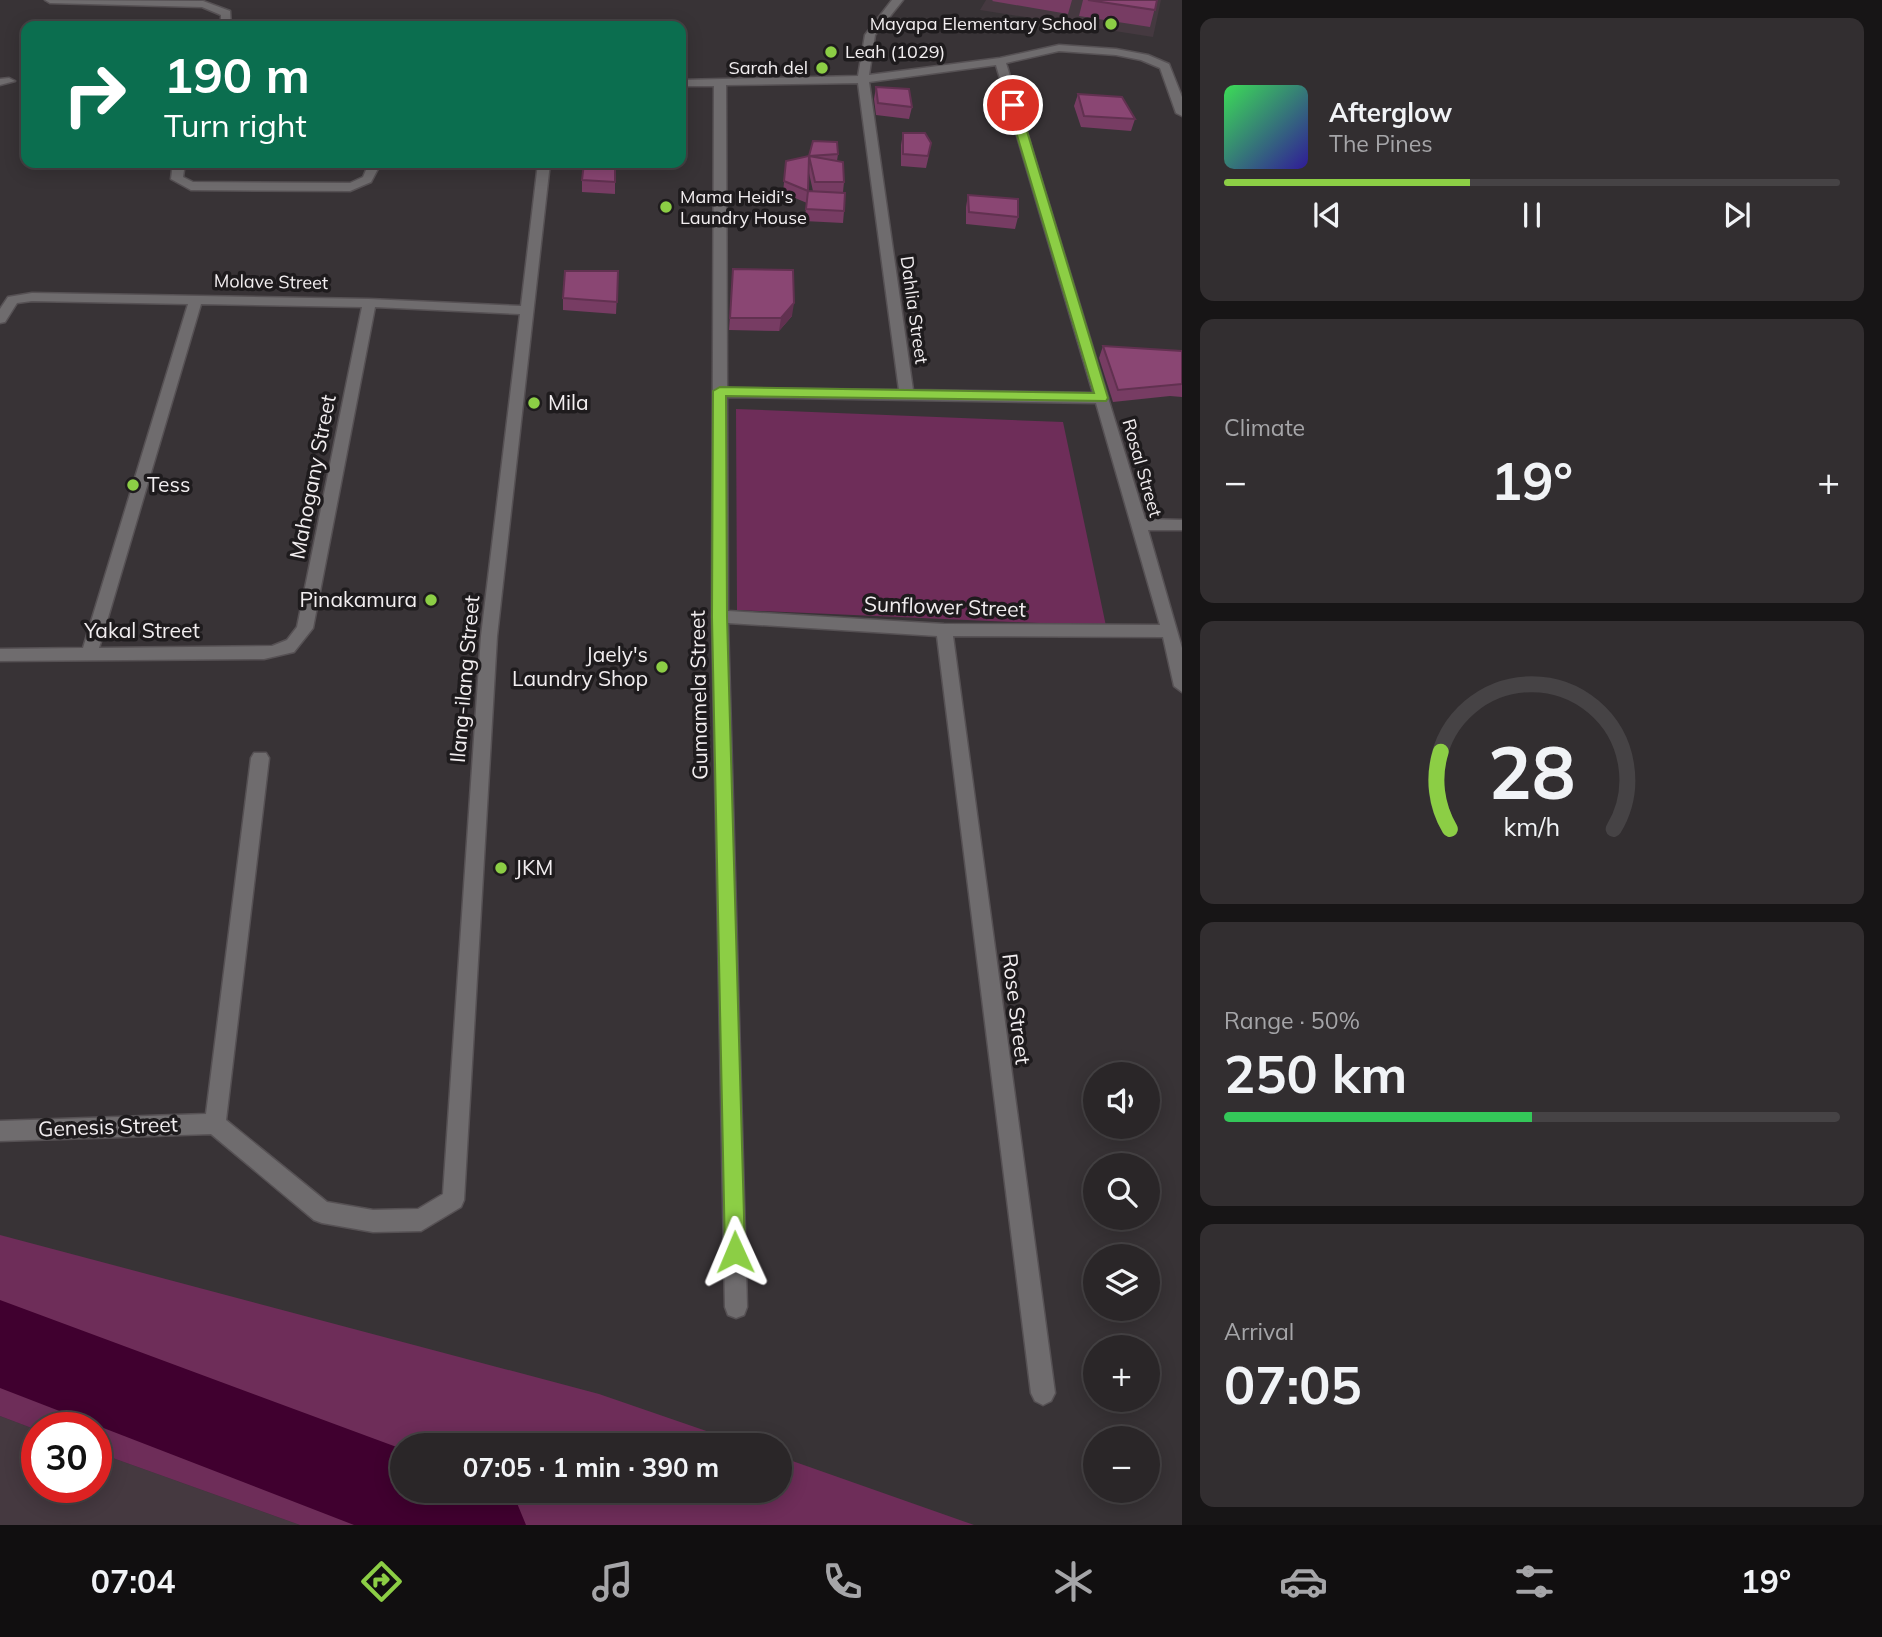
<!DOCTYPE html>
<meta charset="utf-8">
<style>
body{margin:0;font-family:Mulish,sans-serif;background:#322e30;color:#f1f3f6;height:100vh;display:flex;flex-direction:column;font-size:26px;white-space:nowrap}
*{box-sizing:border-box;margin:0}
p{font-size:23px;color:#a5a5a8}
.icon{flex:none;width:38px;height:38px;fill:none;stroke:currentColor;stroke-width:2;stroke-linecap:round;stroke-linejoin:round}
.map{position:relative;flex:1;overflow:hidden}
.side{display:flex;flex-direction:column;gap:18px;padding:18px;background:#171516;width:700px}
.side>*{flex:none}
.hud{position:absolute;left:21px;top:21px;width:665px;height:147px;border-radius:14px;box-shadow:0 4px 18px #0003,0 0 0 2px #464345;background:#0b6e4f;color:#fff;overflow:hidden}
.fabs{position:absolute;left:1083px;top:1062px;display:grid;gap:14px}
.fabs a{display:grid;place-items:center;width:77px;height:77px;border-radius:50%;background:#2a2628;box-shadow:0 4px 18px #0003,0 0 0 2px #464345;font-size:35px}
.speed{position:absolute;left:21px;top:1412px;display:flex;gap:14px;font-size:35px;font-weight:700;text-align:center}
.speed>*{display:grid;place-content:center;width:91px;height:91px;border-radius:50%;background:#2a2628;box-shadow:0 4px 18px #0003,0 0 0 2px #464345;line-height:1}
.speed .limit{border:10px solid #d22;background:#fff;color:#111}
.pin{position:absolute;display:grid;place-items:center;width:60px;height:60px;color:#fff;margin:-30px;border:4px solid #fff;border-radius:50%;box-shadow:0 2px 7px #0007}
.me{position:absolute;width:77px;margin:-38px;rotate:359deg;stroke-linejoin:round;filter:drop-shadow(0 0 5px #0008)}
.turn{display:flex;align-items:center;gap:24px;height:147px;padding:0 28px;font-size:32px}
.turn .icon{width:91px;height:91px;stroke-width:2.5}
.turn b{display:block;font-size:49px;line-height:60px}
.big{font-size:52px;font-weight:700;line-height:1.1}
.side .tile{flex:1;display:flex;flex-direction:column;justify-content:center;gap:10px;min-width:0;padding:0 24px;border-radius:14px;background:#322e30}
.side .dial{align-items:center;gap:0}
.dial svg{height:182px;overflow:visible;fill:none;stroke:#464345;stroke-width:7;stroke-linecap:round;text-anchor:middle}
.dial text{fill:#f1f3f6;stroke:none}
.song{display:flex;align-items:center;gap:21px}
.cover{width:84px;height:84px;border-radius:10px;background:linear-gradient(135deg,hsl(130 70% 55%),hsl(250 70% 35%))}
.played{height:7px;border-radius:4px;background:linear-gradient(90deg,#8cce45 40%,#464345 40%)}
.keys{display:flex;justify-content:space-around;direction:ltr}
.heat{display:flex;justify-content:space-between;align-items:center;font-size:38px;direction:ltr}
.charge{height:10px;border-radius:5px;background:linear-gradient(90deg,#34c759 50%,#464345 0)}
.trip{position:absolute;left:390px;top:1433px;width:402px;height:70px;border-radius:35px;background:#2a2628;box-shadow:0 4px 18px #0003,0 0 0 2px #464345;font-weight:700;line-height:70px;text-align:center}
.tab-bar{display:flex;height:112px;justify-content:space-around;align-items:center;background:#110f10;color:#a5a5a8}
.tab-bar .icon{width:49px;height:49px}
.tab-bar .on{color:#8cce45}
.tab-bar b{font-size:32px;color:#f1f3f6}
main{display:flex;flex:1;min-height:0}
.map>svg:first-child{display:block}
.built{fill:#453940}
.green{fill:#6e2d59}
.lines{fill:none;stroke-linecap:round;stroke-linejoin:round}
.river{fill:#40002f;fill-rule:evenodd}
.minor-casing{stroke:#565154;stroke-width:3}
.minor{fill:#6f6c6e;fill-rule:evenodd}
.wall{fill:#773c63;fill-rule:evenodd}
.shaded-wall{fill:#613150}
.building{fill:#8a4673;stroke:#613150;stroke-width:2}
.route{fill:#8cce45;stroke:#5b862d;stroke-width:2}
.poi-dot{fill:#8cce45;stroke:#1e1b1d;stroke-width:2.5}
.labels{text-anchor:middle;stroke-width:7;stroke-linejoin:round;paint-order:stroke}
.far-poi-label{font-size:18px;fill:#f2eef0;stroke:#1e1b1d;text-anchor:end}
.far-street-label{font-size:18px;fill:#f2eef0;stroke:#1e1b1d}
.poi-label{font-size:21px;fill:#f2eef0;stroke:#1e1b1d;text-anchor:start}
.street-label{font-size:21px;fill:#f2eef0;stroke:#1e1b1d}
</style>
<main>
<div class="map">
<svg width="1182" height="1525" viewBox="0 0 1182 1525">
<rect width="100%" height="100%" fill="#383336"/>
<path class="built" d="M 986,0 L 1161,0 L 1153,37 L 980,10 Z
M 0,1416 L 37,1430 L 37,1488 L 96,1488 L 96,1452 L 300,1525 L 0,1525 Z"/>
<path class="green" d="M 736,409 L 1063,422 L 1106,626 L 737,610 Z
M 0,1235 L 599,1394 L 747,1445 L 402,1446 L 402,1491 L 780,1491 L 781,1457 L 974,1525 L 300,1525 L 96,1452 L 96,1428 L 37,1430 L 0,1416 Z"/>
<g class="lines">
<path class="river" d="M 0,1300 L 402,1449 L 402,1491 L 512,1491 L 526,1525 L 354,1525 L 0,1388 Z"/>
<defs>
<path id="minor" d="M 45,0 L 203,1 L 230,11 L 231,26 L 221,26 L 221,15 L 202,7 L 50,3 Z
M 892,0 L 903,0 L 875,35 L 869,75 L 1000,58 L 1059,45 L 1116,49 L 1148,55 L 1169,64 L 1182,97 L 1182,116 L 1176,113 L 1160,68 L 1141,60 L 1116,55 L 1059,51 L 1006,63 L 1145,519 L 1182,520 L 1182,530 L 1148,530 L 1182,648 L 1182,692 L 1174,686 L 1163,637 L 953,636 L 1055,1393 L 1051,1401 L 1043,1405 L 1035,1401 L 1031,1393 L 937,636 L 728,623 L 747,1307 L 744,1315 L 736,1318 L 728,1315 L 725,1307 L 712,617 L 714,86 L 681,86 L 681,80 L 858,76 L 865,35 ZM 996,65 L 1093,393 L 913,390 L 869,82 ZM 858,83 L 899,390 L 727,388 L 726,85 ZM 727,397 L 1096,403 L 1160,625 L 944,624 L 728,611 Z
M 0,79 L 9,78 L 15,81 L 0,85 Z
M 173,163 L 185,163 L 183,177 L 193,182 L 350,183 L 363,177 L 369,163 L 381,163 L 371,182 L 350,191 L 191,190 L 171,179 Z
M 538,163 L 550,163 L 497,636 L 464,1200 L 461,1207 L 421,1231 L 373,1232 L 322,1223 L 314,1220 L 211,1134 L 0,1141 L 0,1121 L 206,1114 L 251,758 L 254,753 L 266,753 L 269,758 L 226,1120 L 327,1202 L 373,1210 L 418,1209 L 443,1194 L 481,636 L 520,314 L 375,307 L 313,628 L 294,652 L 264,659 L 0,661 L 0,649 L 83,648 L 188,304 L 32,301 L 17,303 L 5,322 L 0,323 L 0,309 L 8,297 L 32,293 L 369,299 L 521,306 ZM 201,304 L 362,307 L 297,627 L 287,640 L 272,646 L 99,648 Z"/>
</defs>
<use href="#minor" class="minor-casing"/>
<use href="#minor" class="minor"/>
</g>
<path class="wall" d="M 993,0 L 1072,0 L 1068,14 L 992,1 Z
M 1083,0 L 1157,0 L 1150,27 L 1079,16 Z
M 876,87 L 912,107 L 909,119 L 876,115 L 874,99 Z
M 1078,94 L 1135,119 L 1131,131 L 1081,127 L 1074,106 Z
M 903,133 L 929,155 L 926,168 L 901,166 L 901,145 Z
M 838,154 L 837,161 L 844,182 L 843,192 L 844,211 L 843,223 L 804,221 L 807,203 L 783,193 L 786,161 L 809,156 ZM 809,173 L 813,191 L 808,191 Z
M 615,163 L 615,194 L 582,192 L 582,180 Z
M 968,195 L 1018,217 L 1015,229 L 966,224 L 966,207 Z
M 733,269 L 792,316 L 779,331 L 729,330 Z
M 618,271 L 616,314 L 563,310 L 563,298 Z
M 1103,346 L 1182,351 L 1182,397 L 1170,396 L 1113,402 L 1099,358 Z"/>
<path class="shaded-wall" d="M 794,303 L 792,316 L 779,331 L 781,318 Z"/>
<path class="building" d="M 1088,0 L 1157,0 L 1155,10 Z
M 876,87 L 909,89 L 912,107 L 878,103 Z
M 1078,94 L 1122,97 L 1135,119 L 1084,116 Z
M 903,133 L 925,133 L 931,143 L 928,156 L 903,154 Z
M 813,141 L 837,142 L 838,154 L 809,156 L 843,162 L 844,182 L 815,182 L 809,156 L 808,191 L 845,193 L 844,211 L 806,209 L 808,191 L 784,181 L 786,161 L 809,156 Z
M 584,163 L 615,163 L 615,182 L 582,180 Z
M 968,195 L 1018,199 L 1018,217 L 969,212 Z
M 733,269 L 793,270 L 794,303 L 781,318 L 730,318 Z
M 565,271 L 618,271 L 617,302 L 563,298 Z
M 1103,346 L 1182,351 L 1182,384 L 1118,390 Z"/>
<path class="route" d="M 1013,102 L 1019,105 L 1108,398 L 1106,401 L 726,396 L 727,617 L 745,1252 L 742,1259 L 735,1262 L 728,1259 L 725,1252 L 712,617 L 713,391 L 720,387 L 1094,393 L 1008,105 Z"/>
<g class="poi-dot">
<circle cx="1111" cy="24" r="7"/>
<circle cx="831" cy="52" r="7"/>
<circle cx="822" cy="68" r="7"/>
<circle cx="666" cy="207" r="7"/>
<circle cx="534" cy="403" r="7"/>
<circle cx="133" cy="485" r="7"/>
<circle cx="431" cy="600" r="7"/>
<circle cx="662" cy="667" r="7"/>
<circle cx="501" cy="868" r="7"/>
</g>
<g class="labels">
<g class="far-poi-label">
<text x="1097" y="30">Mayapa Elementary School</text>
<text x="845" y="58" text-anchor="start">Leah (1029)</text>
<text x="808" y="74">Sarah del</text>
<text x="680" y="203" text-anchor="start">Mama Heidi's<tspan x="680" dy="21">Laundry House</tspan></text>
</g>
<g class="far-street-label">
<text transform="translate(271 282) rotate(1)" y="6">Molave Street</text>
<text transform="translate(914 310) rotate(82)" y="6">Dahlia Street</text>
<text transform="translate(1142 468) rotate(74)" y="6">Rosal Street</text>
</g>
<g class="poi-label">
<text x="548" y="410">Mila</text>
<text x="147" y="492">Tess</text>
<text x="417" y="607" text-anchor="end">Pinakamura</text>
<text x="648" y="662" text-anchor="end">Jaely's<tspan x="648" dy="24">Laundry Shop</tspan></text>
<text x="515" y="875">JKM</text>
</g>
<g class="street-label">
<text transform="translate(313 477) rotate(-79)" y="7">Mahogany Street</text>
<text transform="translate(945 607) rotate(2)" y="7">Sunflower Street</text>
<text x="142" y="638">Yakal Street</text>
<text transform="translate(465 679) rotate(-85)" y="7">Ilang-ilang Street</text>
<text transform="translate(699 695) rotate(-91)" y="7">Gumamela Street</text>
<text transform="translate(1016 1009) rotate(83)" y="7">Rose Street</text>
<text transform="translate(108 1127) rotate(-2)" y="7">Genesis Street</text>
</g>
</g>
</svg>
<div class="fabs">
<a><svg class="icon" aria-label="sound" viewBox="0 0 24 24"><path d="M4 9h4l5-4v14l-5-4H4zM17 9q2 3 0 6"/></svg></a>
<a><svg class="icon" aria-label="search" viewBox="0 0 24 24"><circle cx="10" cy="10" r="6"/><path d="M15 15l6 6"/></svg></a>
<a><svg class="icon" aria-label="layers" viewBox="0 0 24 24"><path d="M12 4l9 5-9 5-9-5zM3 14l9 5 9-5"/></svg></a>
<a>+</a>
<a>−</a>
</div>
<div class="speed"><div class="limit">30</div></div>
<div class="pin" style="left:1013px;top:105px;background:#d93025"><svg class="icon" aria-label="arrive" viewBox="0 0 24 24"><path d="M6 21V4h12l-3 4 3 4H6"/></svg></div>
<svg class="me" style="left:735px;top:1252px" viewBox="-20 -20 40 40"><path d="M0-17L14 15 0 8-14 15z" fill="#8cce45" stroke="#fff" stroke-width="4"/></svg>
<div class="trip">07:05 · 1 min · 390 m</div>
<div class="hud">
<div class="turn"><svg class="icon" aria-label="right" viewBox="0 0 24 24"><path d="M7 20v-9h11M14 6l5 5-5 5"/></svg><div><b>190 m</b>Turn right</div></div>
</div>
</div>
<section class="side">
<div class="tile">
<div class="song"><i class="cover"></i><div><b>Afterglow</b><p>The Pines</p></div></div>
<div class="played"></div>
<div class="keys"><svg class="icon" aria-label="previous" viewBox="0 0 24 24"><path d="M18 5L8 12l10 7zM5 5v14"/></svg><svg class="icon" aria-label="pause" viewBox="0 0 24 24"><path d="M8 5v14M16 5v14"/></svg><svg class="icon" aria-label="next" viewBox="0 0 24 24"><path d="M6 5l10 7-10 7zM19 5v14"/></svg></div>
</div>
<div class="tile"><p>Climate</p>
<div class="heat"><a>−</a><b class="big">19°</b><a>+</a></div>
</div>
<div class="tile dial"><svg viewBox="0 0 100 80">
<path d="M14 69A42 42 0 1 1 86 69"/>
<path d="M14 69A42 42 0 0 1 10 35" stroke="#8cce45"/>
<text x="50" y="56" font-size="32" font-weight="700">28</text>
<text x="50" y="72" font-size="11">km/h</text>
</svg></div>
<div class="tile"><p>Range · 50%</p><b class="big">250 km</b><div class="charge"></div></div>
<div class="tile"><p>Arrival</p><b class="big">07:05</b></div>
</section>
</main>
<nav class="tab-bar">
<b>07:04</b>
<svg class="icon on" aria-label="directions" viewBox="0 0 24 24"><path d="M12 3l9 9-9 9-9-9zM9 14v-3h6M13 9l2 2-2 2"/></svg>
<svg class="icon" aria-label="music" viewBox="0 0 24 24"><path d="M9 18V5l10-2v13"/><circle cx="6" cy="18" r="3"/><circle cx="16" cy="16" r="3"/></svg>
<svg class="icon" aria-label="phone" viewBox="0 0 24 24"><path d="M5 4h4l2 5-3 2q2 4 5 5l2-3 5 2v4C11 20 4 13 5 4z"/></svg>
<svg class="icon" aria-label="climate" viewBox="0 0 24 24"><path d="M12 3v18M4 7l16 10M4 17L20 7"/></svg>
<svg class="icon" aria-label="car" viewBox="0 0 24 24"><path d="M5 17H2v-5l4-1 3-4h7l3 4 3 1v5h-3M9 17h6M6 11h13"/><circle cx="7" cy="17" r="2"/><circle cx="17" cy="17" r="2"/></svg>
<svg class="icon" aria-label="filters" viewBox="0 0 24 24"><path d="M4 7h16M4 17h16"/><circle cx="9" cy="7" r="2"/><circle cx="15" cy="17" r="2"/></svg>
<b>19°</b>
</nav>
